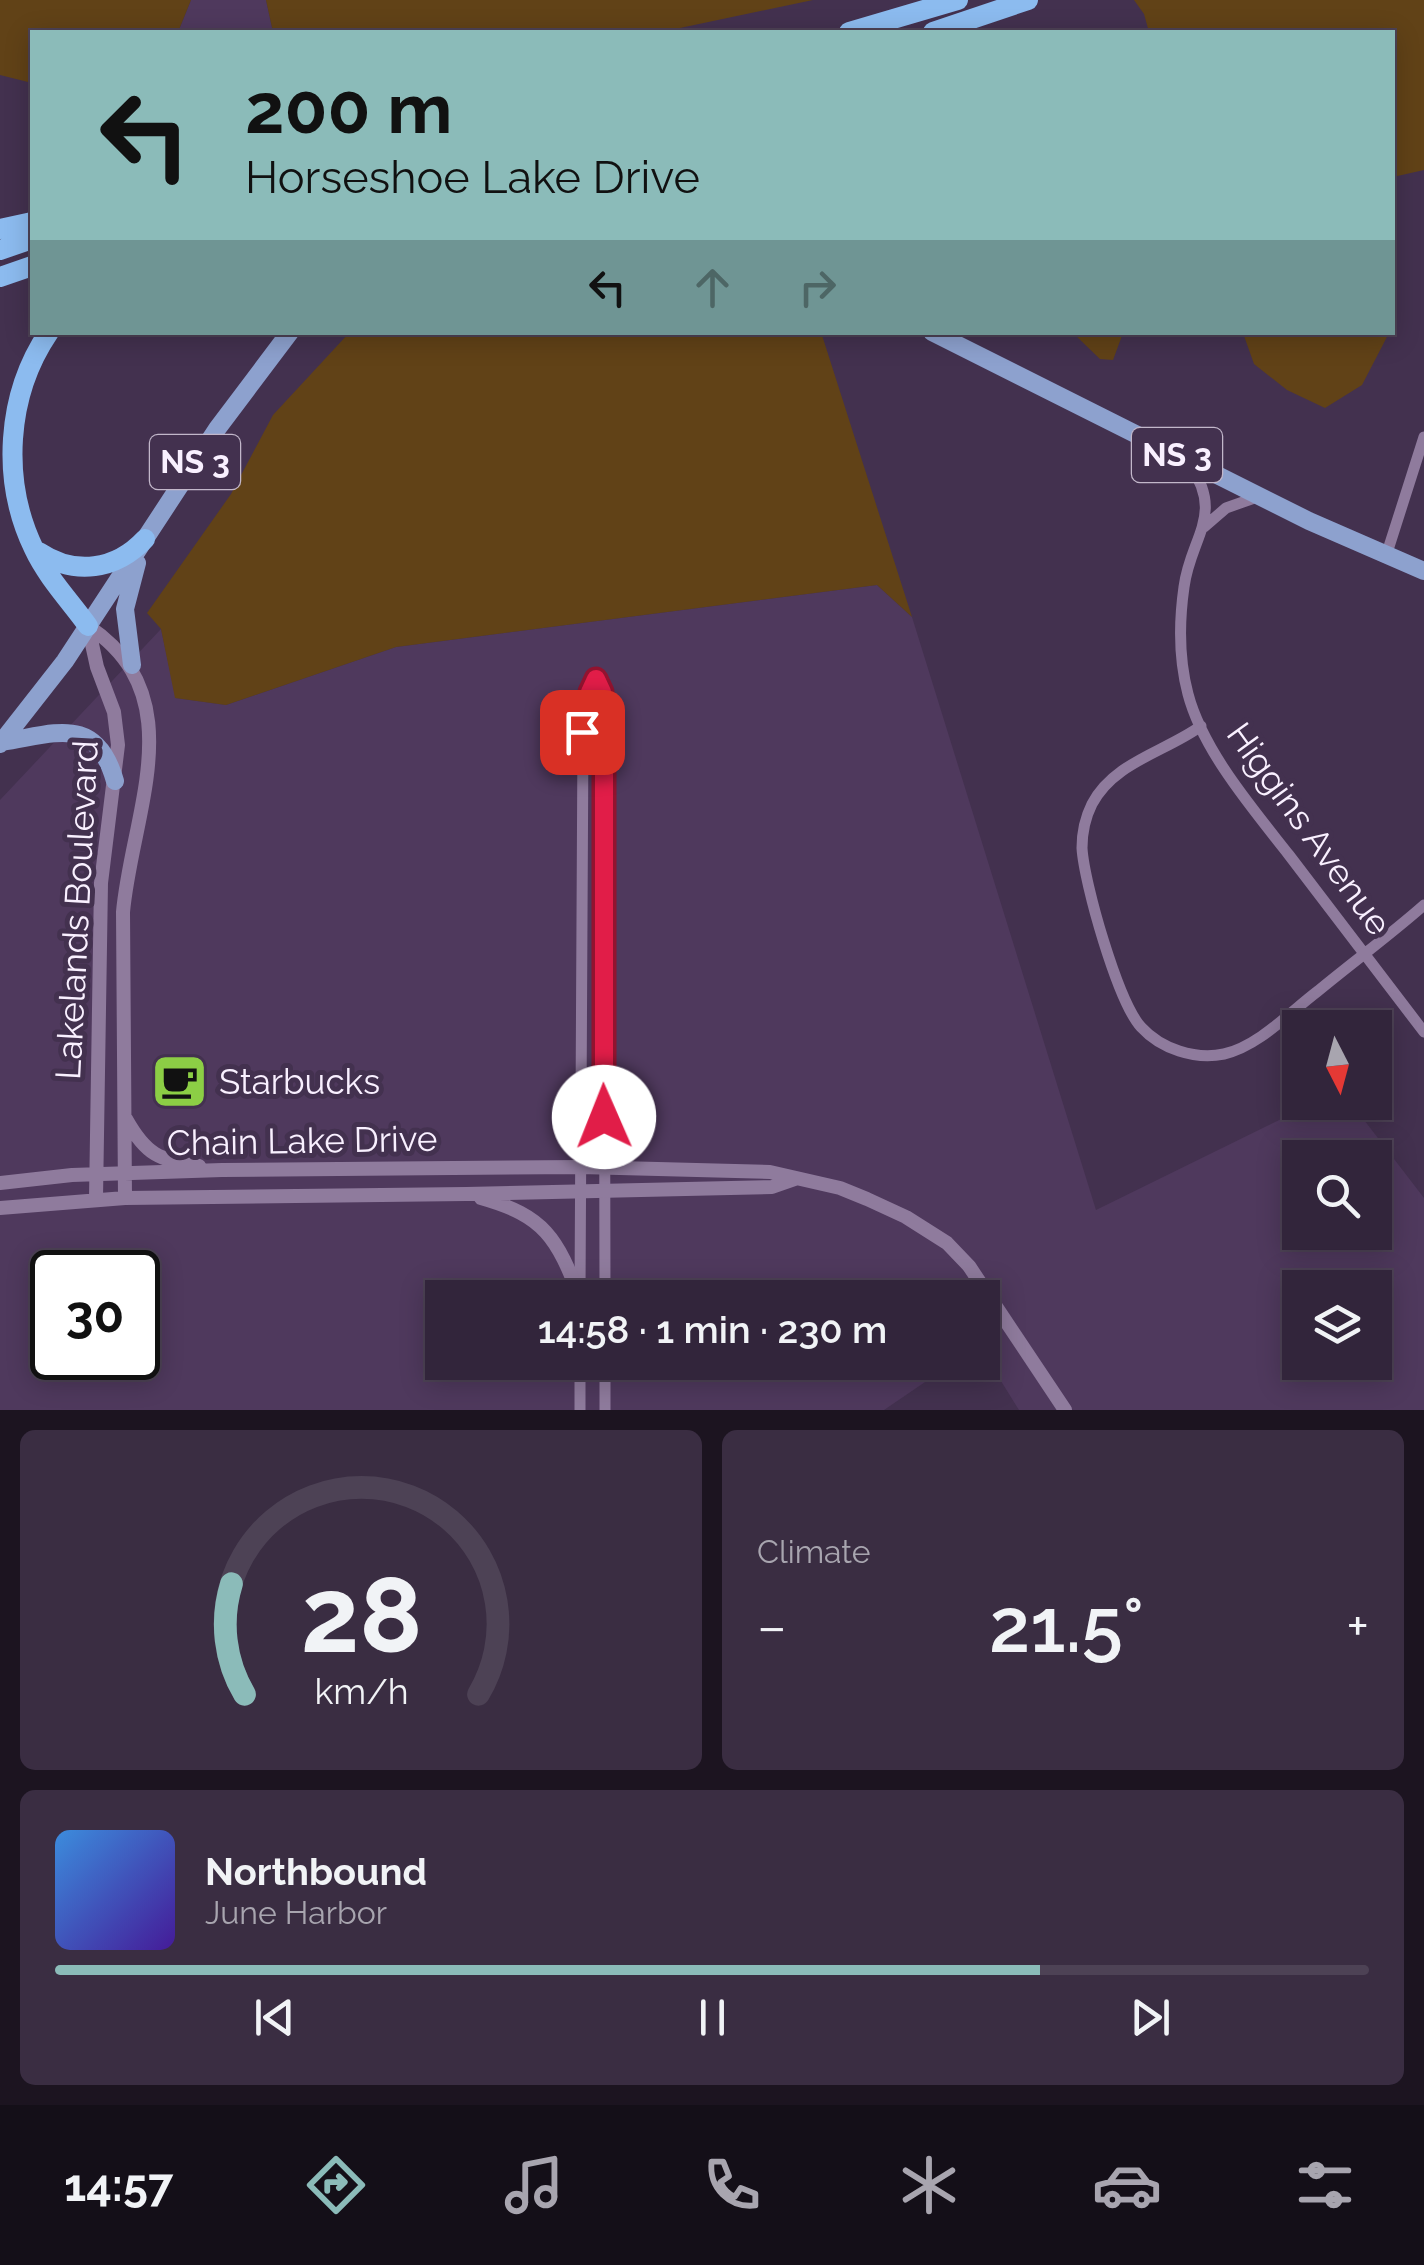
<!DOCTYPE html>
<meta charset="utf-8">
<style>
body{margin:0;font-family:Raleway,sans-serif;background:#3a2d42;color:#f1f3f6;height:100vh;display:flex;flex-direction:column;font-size:38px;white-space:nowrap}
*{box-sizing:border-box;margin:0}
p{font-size:32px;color:#a8a5af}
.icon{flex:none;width:55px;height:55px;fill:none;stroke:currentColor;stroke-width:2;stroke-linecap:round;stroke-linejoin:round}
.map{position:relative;height:1410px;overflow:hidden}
.sheet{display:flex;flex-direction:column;gap:20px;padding:20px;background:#1c1420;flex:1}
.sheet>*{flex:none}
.hud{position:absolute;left:30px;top:30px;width:1365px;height:305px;border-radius:0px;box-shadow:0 5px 25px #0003,0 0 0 2px #4d4255;background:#8bbbb9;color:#111;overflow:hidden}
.needle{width:65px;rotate:174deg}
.fabs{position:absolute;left:1282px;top:1010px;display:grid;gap:20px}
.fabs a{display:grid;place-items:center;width:110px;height:110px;border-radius:0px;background:#32253b;box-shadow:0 5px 25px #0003,0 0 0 2px #4d4255;font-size:50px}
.speed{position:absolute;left:30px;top:1250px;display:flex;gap:20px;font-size:50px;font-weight:700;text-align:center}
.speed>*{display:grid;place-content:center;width:130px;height:130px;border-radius:50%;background:#32253b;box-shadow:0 5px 25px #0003,0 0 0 2px #4d4255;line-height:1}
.speed .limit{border:5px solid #111;border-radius:15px;background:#fff;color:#111}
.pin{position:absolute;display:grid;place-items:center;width:85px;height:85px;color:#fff;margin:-42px;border-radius:20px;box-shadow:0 5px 15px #0006}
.me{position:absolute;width:110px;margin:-55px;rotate:359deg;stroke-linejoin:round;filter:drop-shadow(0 0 8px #0008)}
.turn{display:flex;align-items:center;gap:35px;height:210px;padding:0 50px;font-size:45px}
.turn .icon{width:130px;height:130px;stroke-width:2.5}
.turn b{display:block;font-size:70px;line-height:85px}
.lanes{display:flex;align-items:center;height:95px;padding:0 50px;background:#0003;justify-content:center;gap:50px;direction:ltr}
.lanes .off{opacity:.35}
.big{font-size:75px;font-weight:600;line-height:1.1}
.sheet .widget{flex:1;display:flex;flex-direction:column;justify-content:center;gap:15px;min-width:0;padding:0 35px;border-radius:15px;background:#3a2d42}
.sheet .dial{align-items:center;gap:0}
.dial svg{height:260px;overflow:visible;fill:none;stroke:#4d4255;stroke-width:7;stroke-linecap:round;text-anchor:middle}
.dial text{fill:#f1f3f6;stroke:none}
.song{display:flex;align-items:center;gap:30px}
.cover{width:120px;height:120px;border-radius:15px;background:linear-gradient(135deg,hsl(210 70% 55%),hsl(260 70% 35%))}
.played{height:10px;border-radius:5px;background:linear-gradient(90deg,#8bbbb9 75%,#4d4255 75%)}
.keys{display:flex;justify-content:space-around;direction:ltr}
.heat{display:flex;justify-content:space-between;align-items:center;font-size:55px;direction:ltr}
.sheet .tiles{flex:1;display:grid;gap:20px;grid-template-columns:1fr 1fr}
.widget:last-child{grid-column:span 2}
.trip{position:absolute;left:425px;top:1280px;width:575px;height:100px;border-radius:0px;background:#32253b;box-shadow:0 5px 25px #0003,0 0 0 2px #4d4255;font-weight:600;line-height:100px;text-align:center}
.dock{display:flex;height:160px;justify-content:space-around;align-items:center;background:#140f18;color:#a8a5af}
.dock .icon{width:70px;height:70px}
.dock .active{color:#8bbbb9}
.dock b{font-size:45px;color:#f1f3f6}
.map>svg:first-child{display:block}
.built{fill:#4f395d;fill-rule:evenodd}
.green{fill:#614217}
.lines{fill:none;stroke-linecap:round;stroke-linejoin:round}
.minor{stroke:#8f7b9d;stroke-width:11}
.tertiary{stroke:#8f7b9d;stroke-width:14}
.primary{stroke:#8da1ce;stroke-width:18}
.motorway{stroke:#8cbbef;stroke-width:20}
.route-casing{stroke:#92132f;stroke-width:25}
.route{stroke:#e11d48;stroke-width:18}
.labels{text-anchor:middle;stroke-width:10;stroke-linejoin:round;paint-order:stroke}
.shield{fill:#43314f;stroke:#c2b7ca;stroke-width:2.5}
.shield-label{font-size:32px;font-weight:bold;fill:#f9f0ff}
.street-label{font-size:35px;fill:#f9f0ff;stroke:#43314f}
.poi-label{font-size:35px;fill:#f9f0ff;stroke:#43314f;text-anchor:start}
</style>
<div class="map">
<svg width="1424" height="1410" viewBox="0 0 1424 1410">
<rect width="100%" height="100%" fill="#43314f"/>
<path class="built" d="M 191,0 L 266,0 L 273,32 L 178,32 Z
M 877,585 L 912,617 L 1096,1210 L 1314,1103 L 1351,1103 L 1424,1198 L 1424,1410 L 1019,1410 L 988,1360 L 982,1362 L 982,1298 L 442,1298 L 442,1362 L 982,1362 L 963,1374 L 928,1380 L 884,1410 L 0,1410 L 0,800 L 161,629 L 176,698 L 226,705 L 396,647 ZM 1300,1158 L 1375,1158 L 1375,1232 L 1300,1232 ZM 52,1272 L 138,1272 L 138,1358 L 52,1358 ZM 1300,1288 L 1375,1288 L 1375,1362 L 1300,1362 Z"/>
<path class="green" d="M 0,0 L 191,0 L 178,32 L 32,32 L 32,83 L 0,75 Z
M 266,0 L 813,0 L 661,32 L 273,32 Z
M 1134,0 L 1424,0 L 1424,170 L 1393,177 L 1392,32 L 1149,32 L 1144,14 Z
M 821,332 L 912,617 L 877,585 L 396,647 L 226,705 L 175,698 L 161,629 L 147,613 L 231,494 L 273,415 L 349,333 Z
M 1073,333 L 1073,332 L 1123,333 L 1113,360 L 1100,359 Z
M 1243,333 L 1243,332 L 1389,333 L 1362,385 L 1325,408 L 1287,390 L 1254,364 Z"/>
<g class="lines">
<path class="minor" d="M 1190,465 C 1225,515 1190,538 1184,587 C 1179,622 1179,660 1188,694 C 1203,751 1253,809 1289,855 C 1334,914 1379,973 1424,1032
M 1204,527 L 1226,508 L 1260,496
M 1386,556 L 1424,437
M 596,679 L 601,692 L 604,760 L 605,1298
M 1201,726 C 1165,752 1114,762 1092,804 C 1085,818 1082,833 1082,848 C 1084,883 1118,1002 1141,1027 C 1161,1049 1195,1060 1224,1054 C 1259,1046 1290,1012 1318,991 C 1353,962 1390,935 1424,905
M 580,1293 L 583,732 L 590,692 L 596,679
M 605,1362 L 605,1410
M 580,1410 L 580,1362"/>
<path class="tertiary" d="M 88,626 C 194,696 132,812 123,912 L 125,1198
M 88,626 L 97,667 L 114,712 L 118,745 L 101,883 L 96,1198
M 126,1119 C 146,1155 159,1160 199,1166
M 0,1183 L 72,1175 L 222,1170 L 581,1167 L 770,1172 L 840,1188 L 867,1199 L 906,1217 L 947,1243 L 969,1266 L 1065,1410
M 481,1198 C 545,1216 557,1238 580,1298
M 0,1208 L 125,1198 L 466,1194 L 772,1187 L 795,1179"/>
<path class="primary" d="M 932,332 L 1309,521 L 1424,571
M 132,665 L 125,609 L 137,563
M 2,742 C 55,734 96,714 115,781
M 0,744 L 65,661 L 217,429 L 290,332"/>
<path class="motorway" d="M 849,32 L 958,0
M 933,32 L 1028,0
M 0,229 L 32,222
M 0,250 L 32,239
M 0,277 L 32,266
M 49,332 C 6,395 1,481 34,549 C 47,577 70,601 88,626
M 39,552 C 75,576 116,570 145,539"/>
</g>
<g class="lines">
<defs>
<path id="route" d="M 582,732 L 590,692 L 596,679 L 602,692 L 604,760 L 604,1117"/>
</defs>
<use href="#route" class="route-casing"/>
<use href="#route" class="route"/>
</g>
<defs>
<symbol id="cafe-square" viewBox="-11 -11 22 22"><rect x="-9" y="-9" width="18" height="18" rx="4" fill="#8cce45" stroke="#43314f"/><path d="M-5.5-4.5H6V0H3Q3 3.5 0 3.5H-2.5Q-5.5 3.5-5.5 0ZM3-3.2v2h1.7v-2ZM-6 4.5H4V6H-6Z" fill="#111"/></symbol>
</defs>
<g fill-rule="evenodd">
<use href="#cafe-square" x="148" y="1050" width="63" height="63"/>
</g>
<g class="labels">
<g class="shield">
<rect x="1132" y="428" width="90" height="54" rx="8"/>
<rect x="150" y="435" width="90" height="54" rx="8"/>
</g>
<g class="shield-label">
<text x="1177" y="466">NS 3</text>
<text x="195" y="473">NS 3</text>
</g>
<g class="street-label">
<text transform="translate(1309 829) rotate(54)" y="12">Higgins Avenue</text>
<text transform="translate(77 910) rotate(-87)" y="12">Lakelands Boulevard</text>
<text transform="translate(302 1141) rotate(-1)" y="12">Chain Lake Drive</text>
</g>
<g class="poi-label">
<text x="219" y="1094">Starbucks</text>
</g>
</g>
</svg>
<div class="fabs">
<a><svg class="needle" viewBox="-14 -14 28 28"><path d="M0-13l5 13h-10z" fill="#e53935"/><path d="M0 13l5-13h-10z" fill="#a8a5af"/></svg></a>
<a><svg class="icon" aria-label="search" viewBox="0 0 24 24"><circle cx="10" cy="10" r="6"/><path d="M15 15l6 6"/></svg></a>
<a><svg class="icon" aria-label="layers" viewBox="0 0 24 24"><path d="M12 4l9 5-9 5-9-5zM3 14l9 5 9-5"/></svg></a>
</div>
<div class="speed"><div class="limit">30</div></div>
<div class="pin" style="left:582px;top:732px;background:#d93025"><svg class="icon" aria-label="arrive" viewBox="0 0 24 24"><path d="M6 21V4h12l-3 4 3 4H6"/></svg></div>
<svg class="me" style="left:604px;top:1117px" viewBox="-20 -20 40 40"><circle r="19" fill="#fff"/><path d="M0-13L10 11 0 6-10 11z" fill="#e11d48"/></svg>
<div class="trip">14:58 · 1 min · 230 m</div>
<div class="hud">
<div class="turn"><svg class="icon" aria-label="left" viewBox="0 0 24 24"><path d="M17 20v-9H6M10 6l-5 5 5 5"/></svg><div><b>200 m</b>Horseshoe Lake Drive</div></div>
<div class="lanes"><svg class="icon" aria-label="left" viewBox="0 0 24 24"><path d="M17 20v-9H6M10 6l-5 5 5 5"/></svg><svg class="icon off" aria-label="ahead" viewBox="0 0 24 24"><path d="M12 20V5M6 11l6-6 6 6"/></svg><svg class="icon off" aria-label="right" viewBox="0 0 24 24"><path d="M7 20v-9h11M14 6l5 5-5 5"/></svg></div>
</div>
</div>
<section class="sheet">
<div class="tiles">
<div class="widget dial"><svg viewBox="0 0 100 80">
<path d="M14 69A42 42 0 1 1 86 69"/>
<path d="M14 69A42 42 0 0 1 10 35" stroke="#8bbbb9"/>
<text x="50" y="56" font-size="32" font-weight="700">28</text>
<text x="50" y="72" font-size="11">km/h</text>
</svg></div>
<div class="widget"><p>Climate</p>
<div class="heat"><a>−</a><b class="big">21.5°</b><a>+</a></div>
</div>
<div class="widget">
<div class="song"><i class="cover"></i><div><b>Northbound</b><p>June Harbor</p></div></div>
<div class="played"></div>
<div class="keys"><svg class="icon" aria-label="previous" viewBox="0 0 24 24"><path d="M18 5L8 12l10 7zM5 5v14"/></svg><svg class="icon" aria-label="pause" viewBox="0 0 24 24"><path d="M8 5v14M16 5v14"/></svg><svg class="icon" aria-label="next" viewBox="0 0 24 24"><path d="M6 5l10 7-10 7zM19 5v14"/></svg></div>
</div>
</div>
</section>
<nav class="dock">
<b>14:57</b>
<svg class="icon active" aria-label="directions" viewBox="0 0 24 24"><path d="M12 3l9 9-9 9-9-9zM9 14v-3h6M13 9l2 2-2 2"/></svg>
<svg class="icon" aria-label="music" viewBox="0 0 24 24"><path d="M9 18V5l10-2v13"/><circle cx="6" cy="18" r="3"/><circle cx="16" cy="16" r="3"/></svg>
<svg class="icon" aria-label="phone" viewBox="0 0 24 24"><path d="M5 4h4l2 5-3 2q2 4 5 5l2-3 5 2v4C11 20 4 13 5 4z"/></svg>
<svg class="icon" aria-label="climate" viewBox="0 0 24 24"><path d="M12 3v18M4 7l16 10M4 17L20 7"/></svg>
<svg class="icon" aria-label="car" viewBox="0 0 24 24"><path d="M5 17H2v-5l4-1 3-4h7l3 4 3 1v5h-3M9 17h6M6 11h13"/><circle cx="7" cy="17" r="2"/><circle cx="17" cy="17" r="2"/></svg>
<svg class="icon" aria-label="filters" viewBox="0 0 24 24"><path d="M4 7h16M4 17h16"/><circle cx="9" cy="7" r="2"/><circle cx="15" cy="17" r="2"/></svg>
</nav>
